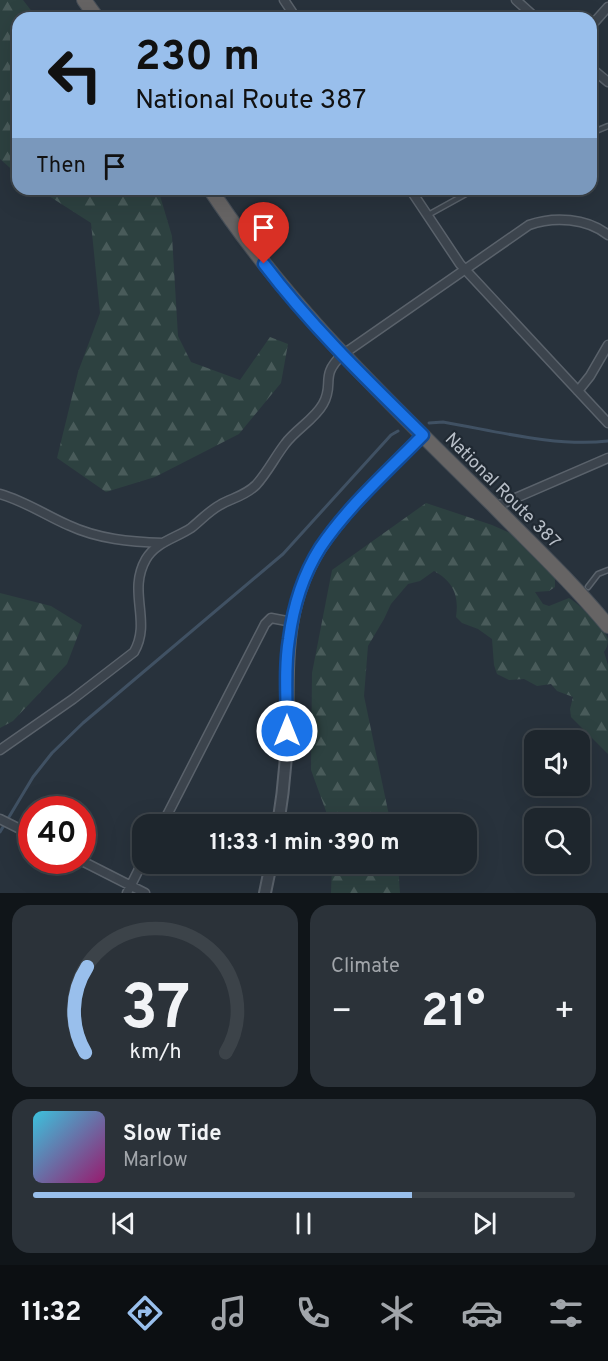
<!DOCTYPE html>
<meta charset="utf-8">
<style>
body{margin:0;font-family:Overpass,sans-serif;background:#2b3239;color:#f1f3f6;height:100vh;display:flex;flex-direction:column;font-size:22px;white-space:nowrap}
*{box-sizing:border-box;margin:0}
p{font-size:20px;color:#a1a5aa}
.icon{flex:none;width:33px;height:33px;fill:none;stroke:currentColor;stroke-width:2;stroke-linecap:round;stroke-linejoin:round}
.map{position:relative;height:893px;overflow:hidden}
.sheet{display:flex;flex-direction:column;gap:12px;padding:12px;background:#101519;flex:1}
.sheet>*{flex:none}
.guide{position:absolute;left:12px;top:12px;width:585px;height:183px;border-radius:18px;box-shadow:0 6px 24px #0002,0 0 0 2px #3c4349;background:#99bfec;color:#111;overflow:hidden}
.buttons{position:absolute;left:524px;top:730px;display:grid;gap:12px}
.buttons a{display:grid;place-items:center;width:66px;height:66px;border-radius:12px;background:#1e262d;box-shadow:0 6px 24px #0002,0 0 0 2px #3c4349;font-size:30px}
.speed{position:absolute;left:18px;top:796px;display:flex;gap:12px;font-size:30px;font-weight:700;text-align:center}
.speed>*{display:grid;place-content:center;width:78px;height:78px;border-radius:50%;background:#1e262d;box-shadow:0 6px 24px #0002,0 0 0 2px #3c4349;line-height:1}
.speed .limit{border:9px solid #d22;background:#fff;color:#111}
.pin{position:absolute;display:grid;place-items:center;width:51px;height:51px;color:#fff;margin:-62px -26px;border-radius:50% 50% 50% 0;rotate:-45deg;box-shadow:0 0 6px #0007}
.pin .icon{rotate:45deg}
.me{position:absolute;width:66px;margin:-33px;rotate:0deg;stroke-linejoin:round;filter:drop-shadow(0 0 4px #0008)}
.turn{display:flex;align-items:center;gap:21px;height:126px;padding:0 24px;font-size:27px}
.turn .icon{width:78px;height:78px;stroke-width:2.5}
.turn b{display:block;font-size:42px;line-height:51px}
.then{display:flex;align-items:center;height:57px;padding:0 24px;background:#0003;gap:12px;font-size:22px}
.big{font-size:45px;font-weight:700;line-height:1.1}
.sheet .widget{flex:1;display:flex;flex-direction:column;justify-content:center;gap:9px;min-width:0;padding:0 21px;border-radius:18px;background:#2b3239}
.sheet .dial{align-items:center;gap:0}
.dial svg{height:156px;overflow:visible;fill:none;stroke:#3c4349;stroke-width:7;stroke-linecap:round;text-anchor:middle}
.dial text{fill:#f1f3f6;stroke:none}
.song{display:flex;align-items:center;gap:18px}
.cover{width:72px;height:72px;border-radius:9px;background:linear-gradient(135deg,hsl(190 70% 55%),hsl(320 70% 35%))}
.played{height:6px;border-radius:3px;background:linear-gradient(90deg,#99bfec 70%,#3c4349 70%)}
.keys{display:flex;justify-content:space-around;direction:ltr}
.heat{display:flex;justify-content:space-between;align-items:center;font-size:33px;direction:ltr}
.sheet .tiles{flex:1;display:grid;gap:12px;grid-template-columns:1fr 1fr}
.widget:last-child{grid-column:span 2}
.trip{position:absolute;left:132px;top:814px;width:345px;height:60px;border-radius:18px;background:#1e262d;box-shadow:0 6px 24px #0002,0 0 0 2px #3c4349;font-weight:700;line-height:60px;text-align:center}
.dock{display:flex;height:96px;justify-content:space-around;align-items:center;background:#0c0f12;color:#a1a5aa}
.dock .icon{width:42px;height:42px}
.dock .current{color:#99bfec}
.dock b{font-size:27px;color:#f1f3f6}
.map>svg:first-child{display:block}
.forest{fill:url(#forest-firs)}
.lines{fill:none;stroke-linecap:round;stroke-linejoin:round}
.stream{stroke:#405163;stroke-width:3}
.service-casing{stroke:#5a626b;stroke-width:7}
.minor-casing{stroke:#5a626b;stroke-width:11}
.tertiary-casing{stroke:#5a626b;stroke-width:14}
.trunk-casing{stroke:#474f58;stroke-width:16}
.service{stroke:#3c444d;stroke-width:4}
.minor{stroke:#3c444d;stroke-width:8}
.tertiary{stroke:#3c444d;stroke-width:10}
.trunk{stroke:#666464;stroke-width:14}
.route-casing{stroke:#114b97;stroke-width:15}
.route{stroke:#1a73e8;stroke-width:10}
.labels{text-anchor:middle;stroke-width:4.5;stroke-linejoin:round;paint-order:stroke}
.street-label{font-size:18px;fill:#b8bfc8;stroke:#202932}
</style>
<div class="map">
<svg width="608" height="893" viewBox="0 0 608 893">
<defs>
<pattern id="forest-firs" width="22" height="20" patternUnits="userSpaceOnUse" patternTransform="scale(1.5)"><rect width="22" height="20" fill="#2d4140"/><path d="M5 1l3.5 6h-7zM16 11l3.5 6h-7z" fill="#495b5a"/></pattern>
</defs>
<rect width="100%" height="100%" fill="#28323c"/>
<path class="forest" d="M 0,0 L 23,0 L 37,18 L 18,18 L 18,175 L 0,159 Z
M 38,189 L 158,189 L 172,236 L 178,336 L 191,362 L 240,380 L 270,337 L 288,344 L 281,383 L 239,434 L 155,477 L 106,492 L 57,458 L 78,372 L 100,313 L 91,223 Z
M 426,503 L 492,525 L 521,538 L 524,546 L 555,578 L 555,587 L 549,591 L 535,592 L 543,604 L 549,606 L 569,598 C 578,603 605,629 608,639 C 608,644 607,648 604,652 L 608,665 L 608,754 L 571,717 L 570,709 L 573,697 L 557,691 L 551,684 L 537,686 L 524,679 L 509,680 L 497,674 L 494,665 L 492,639 L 478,629 L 462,623 L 456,617 C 459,596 454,582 434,571 L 420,581 L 408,584 L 391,604 L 384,619 L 368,646 L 364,696 L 391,825 L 331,825 L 311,770 L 312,673 L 332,570 Z
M 0,593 L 51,606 L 82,625 L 67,664 L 13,721 L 0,728 Z
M 332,864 L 398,864 L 400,893 L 331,893 Z"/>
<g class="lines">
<path class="stream" d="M 429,423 L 443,422 C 496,431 555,447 608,441
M 0,832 L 33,777 L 52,753 L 83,723 L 283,554 L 391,435 L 398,431"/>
<defs>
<path id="service" d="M 591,133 L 608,126
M 428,215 L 475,189
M 588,587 L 598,574 L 608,570"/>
<path id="minor" d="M 284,0 L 296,18
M 516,0 L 536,18
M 591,26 L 608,7
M 591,68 L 608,82
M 410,189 L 460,264 L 608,423
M 578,391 L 590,376 L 608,345
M 0,494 C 25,501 45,515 68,525 C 98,539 130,542 163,543
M 495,507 L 608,458
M 0,750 L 73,699 L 134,652 C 152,621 127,592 146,559 C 156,542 176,538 191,528 C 201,520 209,511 220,505 C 232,498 245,496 256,485 C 267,473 275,457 285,444 C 296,429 314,420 323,404 C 335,383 319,377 342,355 L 529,225 C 554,216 587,218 608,235
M 0,819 L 32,835
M 162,825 L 265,624 L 271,618 L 292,622
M 82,861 L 145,893
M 127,893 L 142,863"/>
<path id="tertiary" d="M 278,825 C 283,795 286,764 287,734 C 289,666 282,608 321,547 C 348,506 388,471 423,435
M 265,893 L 271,864"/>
<path id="trunk" d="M 84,0 L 97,18
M 210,189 C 291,312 392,404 495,507 C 533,546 573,583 608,626"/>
</defs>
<use href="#service" class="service-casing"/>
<use href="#minor" class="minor-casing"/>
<use href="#tertiary" class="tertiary-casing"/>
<use href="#trunk" class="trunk-casing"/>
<use href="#service" class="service"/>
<use href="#minor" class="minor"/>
<use href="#tertiary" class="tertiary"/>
<use href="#trunk" class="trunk"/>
</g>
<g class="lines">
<defs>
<path id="route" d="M 264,264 C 311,326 367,380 423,435 C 388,471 348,506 320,548 C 303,575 293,608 289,639 C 284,669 287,701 287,731"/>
</defs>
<use href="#route" class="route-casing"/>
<use href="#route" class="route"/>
</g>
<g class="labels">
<g class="street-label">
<text transform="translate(503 490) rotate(45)" y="6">National Route 387</text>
</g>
</g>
</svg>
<div class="buttons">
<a><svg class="icon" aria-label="sound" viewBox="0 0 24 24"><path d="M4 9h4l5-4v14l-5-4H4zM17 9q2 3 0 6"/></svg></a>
<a><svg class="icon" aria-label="search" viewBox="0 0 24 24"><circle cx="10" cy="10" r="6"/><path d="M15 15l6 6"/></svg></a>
</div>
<div class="speed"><div class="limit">40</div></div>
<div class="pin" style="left:264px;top:264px;background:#d93025"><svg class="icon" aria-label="arrive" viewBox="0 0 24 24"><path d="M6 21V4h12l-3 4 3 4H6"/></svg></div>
<svg class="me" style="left:287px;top:731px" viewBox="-20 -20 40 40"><circle r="17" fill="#1a73e8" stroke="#fff" stroke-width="3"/><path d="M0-11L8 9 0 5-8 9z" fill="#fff"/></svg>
<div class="trip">11:33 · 1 min · 390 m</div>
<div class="guide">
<div class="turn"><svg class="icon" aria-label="left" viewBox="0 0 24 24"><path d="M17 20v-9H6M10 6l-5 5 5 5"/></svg><div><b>230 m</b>National Route 387</div></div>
<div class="then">Then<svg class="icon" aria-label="arrive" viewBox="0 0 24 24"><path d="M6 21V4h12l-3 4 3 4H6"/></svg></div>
</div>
</div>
<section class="sheet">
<div class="tiles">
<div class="widget dial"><svg viewBox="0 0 100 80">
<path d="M14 69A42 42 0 1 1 86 69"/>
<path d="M14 69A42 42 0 0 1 15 25" stroke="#99bfec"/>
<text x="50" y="56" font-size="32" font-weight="700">37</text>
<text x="50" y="72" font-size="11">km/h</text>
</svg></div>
<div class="widget"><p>Climate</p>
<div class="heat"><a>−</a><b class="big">21°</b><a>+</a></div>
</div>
<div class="widget">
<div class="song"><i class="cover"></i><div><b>Slow Tide</b><p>Marlow</p></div></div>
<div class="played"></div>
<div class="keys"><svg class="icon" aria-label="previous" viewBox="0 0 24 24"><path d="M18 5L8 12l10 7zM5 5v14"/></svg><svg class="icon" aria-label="pause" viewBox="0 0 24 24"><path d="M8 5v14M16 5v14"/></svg><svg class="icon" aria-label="next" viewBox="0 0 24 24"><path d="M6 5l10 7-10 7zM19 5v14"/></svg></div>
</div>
</div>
</section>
<nav class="dock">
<b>11:32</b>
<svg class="icon current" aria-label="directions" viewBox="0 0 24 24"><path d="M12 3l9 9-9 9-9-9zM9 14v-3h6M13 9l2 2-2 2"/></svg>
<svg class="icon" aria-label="music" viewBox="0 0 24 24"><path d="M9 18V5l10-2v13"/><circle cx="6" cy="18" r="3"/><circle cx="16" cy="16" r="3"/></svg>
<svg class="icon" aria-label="phone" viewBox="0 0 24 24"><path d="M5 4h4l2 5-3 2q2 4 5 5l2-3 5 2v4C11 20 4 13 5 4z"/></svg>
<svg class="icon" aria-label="climate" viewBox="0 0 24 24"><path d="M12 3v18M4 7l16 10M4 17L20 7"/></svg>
<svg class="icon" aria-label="car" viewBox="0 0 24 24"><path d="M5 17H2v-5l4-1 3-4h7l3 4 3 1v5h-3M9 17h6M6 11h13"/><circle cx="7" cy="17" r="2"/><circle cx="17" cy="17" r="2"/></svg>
<svg class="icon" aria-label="filters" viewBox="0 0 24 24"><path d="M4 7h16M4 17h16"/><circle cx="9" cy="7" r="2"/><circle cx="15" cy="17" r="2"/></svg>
</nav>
